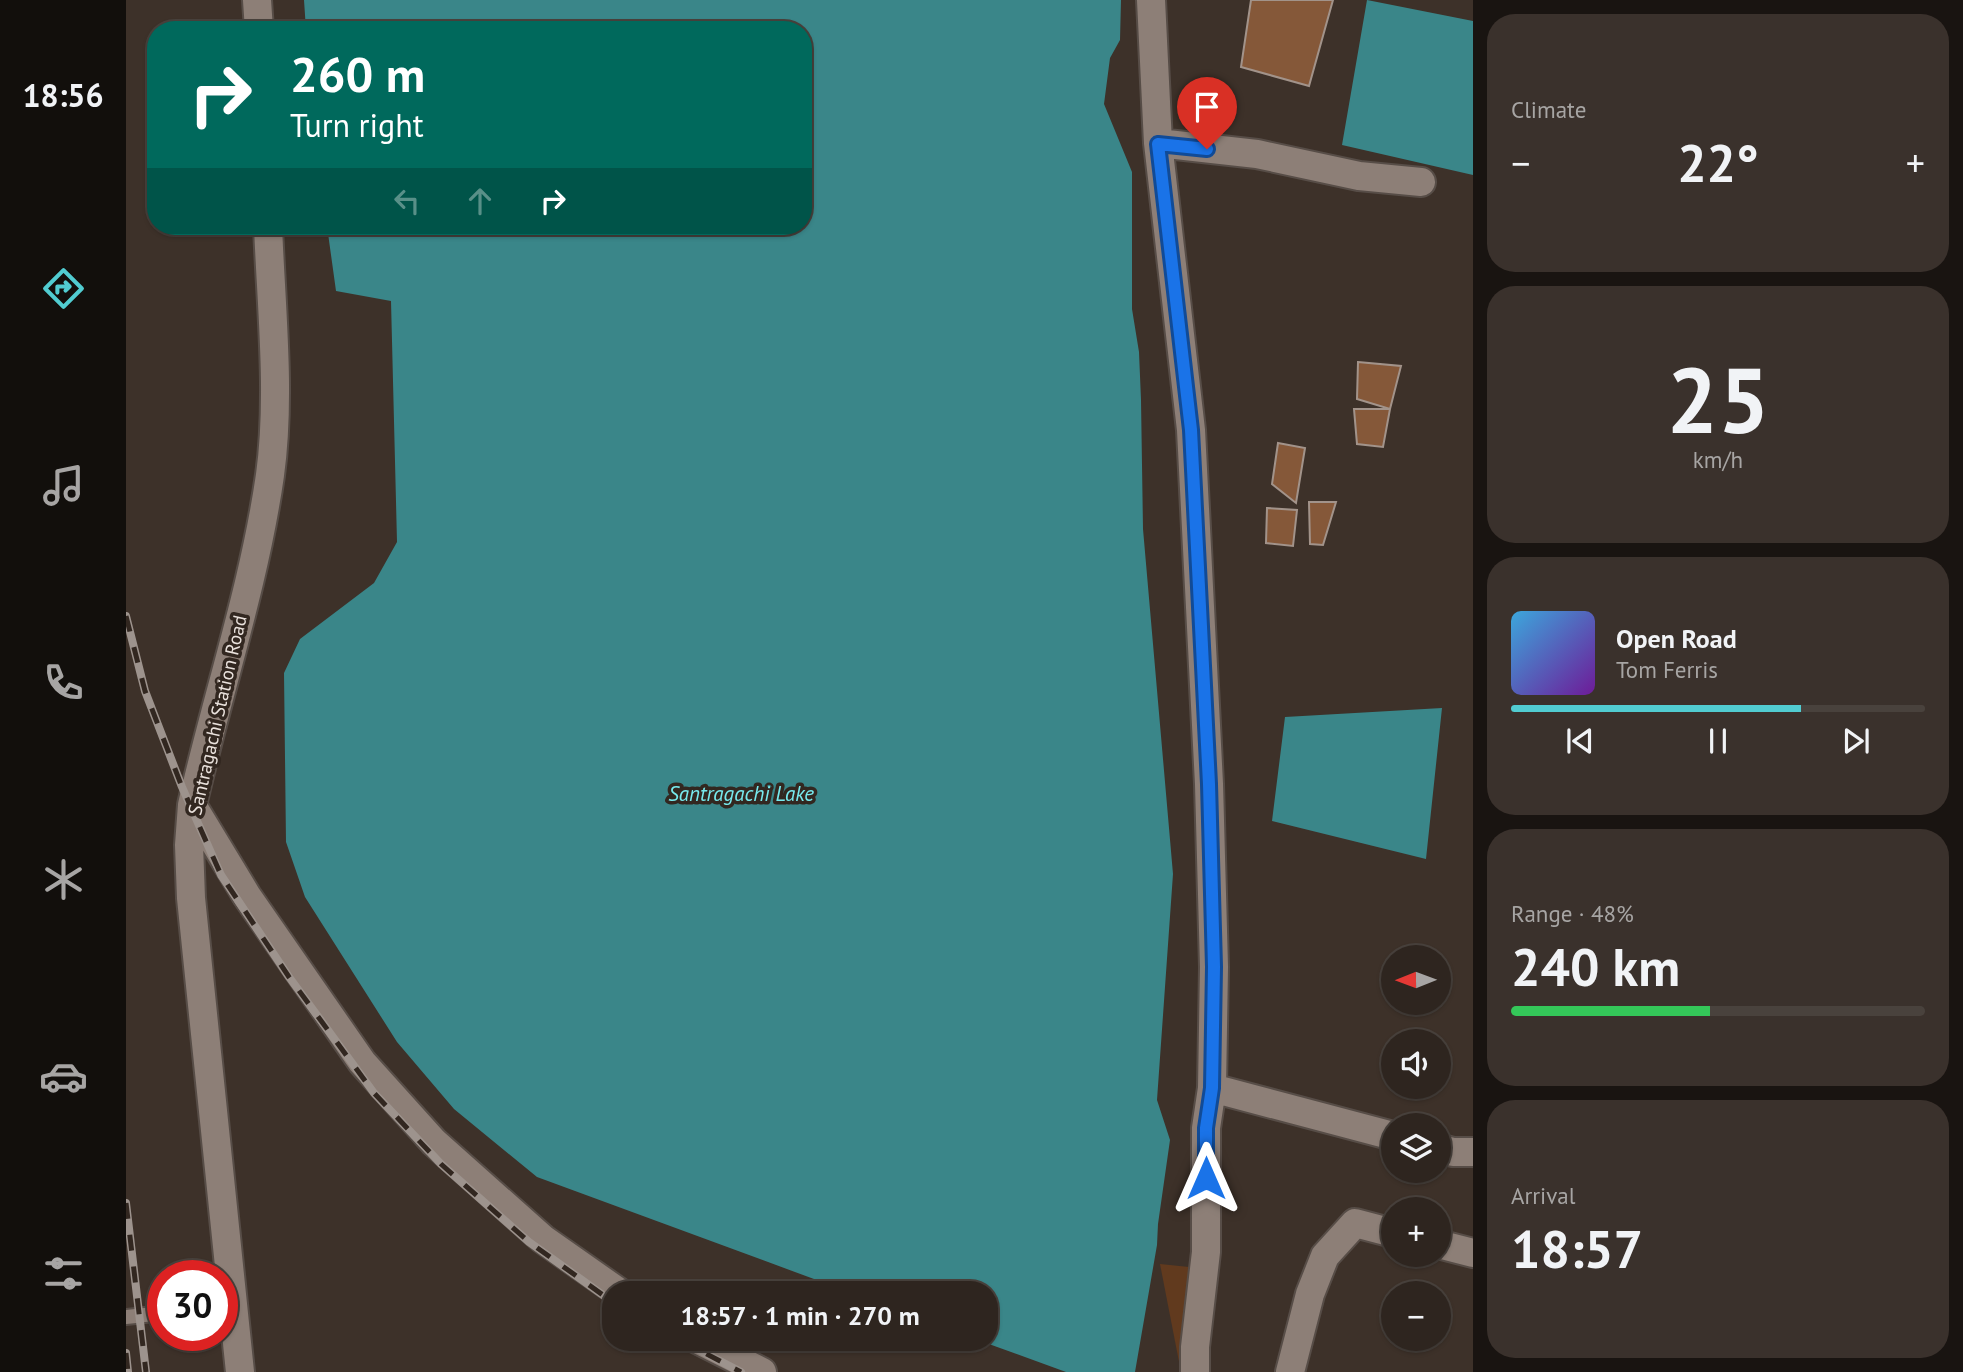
<!DOCTYPE html>
<meta charset="utf-8">
<style>
body{margin:0;font-family:"PT Sans",sans-serif;background:#3a312c;color:#f1f3f6;height:100vh;display:flex;flex-direction:column;font-size:26px;white-space:nowrap}
*{box-sizing:border-box;margin:0}
p{font-size:23px;color:#a7a5a4}
.icon{flex:none;width:38px;height:38px;fill:none;stroke:currentColor;stroke-width:2;stroke-linecap:round;stroke-linejoin:round}
.map{position:relative;flex:1;overflow:hidden}
.drawer{display:flex;flex-direction:column;gap:14px;padding:14px;background:#191411;width:490px}
.drawer>*{flex:none}
.guide{position:absolute;left:21px;top:21px;width:665px;height:214px;border-radius:28px;box-shadow:0 2px 5px #0004,0 0 0 2px #49423d;background:#00695c;color:#fff;overflow:hidden}
.needle{width:46px;rotate:269deg}
.tools{position:absolute;left:1255px;top:945px;display:grid;gap:14px}
.tools a{display:grid;place-items:center;width:70px;height:70px;border-radius:50%;background:#2e251f;box-shadow:0 2px 5px #0004,0 0 0 2px #49423d;font-size:35px}
.speed{position:absolute;left:21px;top:1260px;display:flex;gap:14px;font-size:35px;font-weight:700;text-align:center}
.speed>*{display:grid;place-content:center;width:91px;height:91px;border-radius:50%;background:#2e251f;box-shadow:0 2px 5px #0004,0 0 0 2px #49423d;line-height:1}
.speed .limit{border:10px solid #d22;background:#fff;color:#111}
.pin{position:absolute;display:grid;place-items:center;width:60px;height:60px;color:#fff;margin:-72px -30px;border-radius:50% 50% 50% 0;rotate:-45deg;box-shadow:0 0 7px #0007}
.pin .icon{rotate:45deg}
.me{position:absolute;width:77px;margin:-38px;rotate:0deg;stroke-linejoin:round;filter:drop-shadow(0 0 5px #0008)}
.turn{display:flex;align-items:center;gap:24px;height:147px;padding:0 28px;font-size:32px}
.turn .icon{width:91px;height:91px;stroke-width:2.5}
.turn b{display:block;font-size:49px;line-height:60px}
.lanes{display:flex;align-items:center;height:66px;padding:0 28px;background:#0003;justify-content:center;gap:35px;direction:ltr}
.lanes .off{opacity:.35}
.big{font-size:52px;font-weight:700;line-height:1.1}
.drawer .widget{flex:1;display:flex;flex-direction:column;justify-content:center;gap:10px;min-width:0;padding:0 24px;border-radius:28px;background:#3a312c}
.drawer .dial{align-items:center;gap:0}
.dial b{font-size:91px;line-height:1}
.song{display:flex;align-items:center;gap:21px}
.cover{width:84px;height:84px;border-radius:10px;background:linear-gradient(135deg,hsl(200 70% 55%),hsl(280 70% 35%))}
.played{height:7px;border-radius:4px;background:linear-gradient(90deg,#51ccd1 70%,#49423d 70%)}
.keys{display:flex;justify-content:space-around;direction:ltr}
.heat{display:flex;justify-content:space-between;align-items:center;font-size:38px;direction:ltr}
.charge{height:10px;border-radius:5px;background:linear-gradient(90deg,#34c759 48%,#49423d 0)}
.trip{position:absolute;left:476px;top:1281px;width:396px;height:70px;border-radius:28px;background:#2e251f;box-shadow:0 2px 5px #0004,0 0 0 2px #49423d;font-weight:700;line-height:70px;text-align:center}
main{display:flex;flex:1;min-height:0}
.tab-bar{display:flex;flex-direction:column;width:126px;justify-content:space-around;align-items:center;background:#120f0c;color:#a7a5a4}
.tab-bar .icon{width:49px;height:49px}
.tab-bar .on{color:#51ccd1}
.tab-bar b{font-size:32px;color:#f1f3f6}
.map>svg:first-child{display:block}
.green{fill:#613a1e}
.water{fill:#3a8689}
.building{fill:#855839;stroke:#a2938a;stroke-width:2}
.lines{fill:none;stroke-linecap:round;stroke-linejoin:round}
.lane-casing{stroke:#574d47;stroke-width:18}
.street-casing{stroke:#574d47;stroke-width:32}
.lane{stroke:#8d7f77;stroke-width:14}
.street{stroke:#8d7f77;stroke-width:28}
.rail-casing{stroke:#9d938d;stroke-width:8}
.rail{stroke:#322720;stroke-width:5;stroke-dasharray:16;stroke-linecap:butt}
.route-casing{stroke:#114b97;stroke-width:18}
.route{stroke:#1a73e8;stroke-width:12}
.labels{text-anchor:middle;stroke-width:7;stroke-linejoin:round;paint-order:stroke}
.street-label{font-size:19px;fill:#eae2dd;stroke:#322720}
.water-label{font-size:21px;font-style:italic;fill:#77eaee;stroke:#322720}
</style>
<main>
<nav class="tab-bar">
<b>18:56</b>
<svg class="icon on" aria-label="directions" viewBox="0 0 24 24"><path d="M12 3l9 9-9 9-9-9zM9 14v-3h6M13 9l2 2-2 2"/></svg>
<svg class="icon" aria-label="music" viewBox="0 0 24 24"><path d="M9 18V5l10-2v13"/><circle cx="6" cy="18" r="3"/><circle cx="16" cy="16" r="3"/></svg>
<svg class="icon" aria-label="phone" viewBox="0 0 24 24"><path d="M5 4h4l2 5-3 2q2 4 5 5l2-3 5 2v4C11 20 4 13 5 4z"/></svg>
<svg class="icon" aria-label="climate" viewBox="0 0 24 24"><path d="M12 3v18M4 7l16 10M4 17L20 7"/></svg>
<svg class="icon" aria-label="car" viewBox="0 0 24 24"><path d="M5 17H2v-5l4-1 3-4h7l3 4 3 1v5h-3M9 17h6M6 11h13"/><circle cx="7" cy="17" r="2"/><circle cx="17" cy="17" r="2"/></svg>
<svg class="icon" aria-label="filters" viewBox="0 0 24 24"><path d="M4 7h16M4 17h16"/><circle cx="9" cy="7" r="2"/><circle cx="15" cy="17" r="2"/></svg>
</nav>
<div class="map">
<svg width="1347" height="1372" viewBox="0 0 1347 1372">
<rect width="100%" height="100%" fill="#3d3129"/>
<path class="green" d="M 1034,1264 L 1063,1267 L 1069,1347 L 1055,1372 Z"/>
<path class="water" d="M 178,0 L 995,0 L 994,40 L 984,58 L 978,104 L 1006,172 L 1006,309 L 1013,352 L 1015,400 L 1017,529 L 1047,874 L 1031,1100 L 1044,1140 L 1032,1224 L 1031,1245 L 1009,1372 L 940,1372 L 849,1339 L 859,1339 L 859,1293 L 726,1293 L 411,1177 L 328,1109 L 271,1042 L 179,897 L 160,842 L 158,673 L 174,639 L 248,583 L 271,542 L 265,301 L 210,291 L 201,226 L 677,226 L 677,30 L 180,30 Z
M 1241,0 L 1347,21 L 1347,175 L 1216,145 Z
M 1316,708 L 1300,859 L 1146,821 L 1159,717 Z"/>
<path class="building" d="M 1125,0 L 1207,0 L 1183,86 L 1115,67 Z
M 1232,362 L 1275,366 L 1264,409 L 1231,399 Z
M 1228,409 L 1264,409 L 1257,447 L 1231,444 Z
M 1152,443 L 1179,448 L 1170,503 L 1146,484 Z
M 1183,502 L 1210,502 L 1197,545 L 1184,544 Z
M 1141,508 L 1171,510 L 1167,546 L 1140,543 Z"/>
<g class="lines">
<defs>
<path id="lane" d="M 0,1317 L 37,1313"/>
<path id="street" d="M 131,0 L 133,30
M 1025,0 L 1032,143 L 1065,430 L 1083,784 L 1088,967 L 1086,1088 L 1080,1128 L 1080,1252 L 1069,1347 L 1069,1372
M 1032,143 L 1131,154 L 1233,176 L 1295,182
M 66,805 L 121,896 L 236,1062 L 308,1142 L 417,1239 L 494,1293
M 1086,1088 L 1267,1136
M 1312,1148 L 1327,1152 L 1347,1152
M 1312,1244 L 1347,1253
M 571,1339 L 636,1372
M 114,1372 L 65,898 L 63,845 L 66,805 C 91,695 128,587 144,475 C 155,396 145,305 142,226
M 1164,1372 L 1184,1294 L 1199,1256 L 1229,1223 L 1267,1233"/>
</defs>
<use href="#lane" class="lane-casing"/>
<use href="#street" class="street-casing"/>
<use href="#lane" class="lane"/>
<use href="#street" class="street"/>
<defs>
<path id="rail" d="M 0,616 L 19,691 L 56,787 L 95,875 L 163,977 L 248,1093 L 315,1164 L 403,1242 L 488,1303
M 0,1203 L 20,1372
M 552,1339 L 615,1372
M 0,1353 L 2,1372"/>
</defs>
<use href="#rail" class="rail-casing"/>
<use href="#rail" class="rail"/>
</g>
<g class="lines">
<defs>
<path id="route" d="M 1080,1178 L 1080,1128 L 1086,1088 L 1088,967 L 1083,784 L 1065,430 L 1032,144 L 1081,149"/>
</defs>
<use href="#route" class="route-casing"/>
<use href="#route" class="route"/>
</g>
<g class="labels">
<g class="street-label">
<text transform="translate(91 715) rotate(-77)" y="7">Santragachi Station Road</text>
</g>
<g class="water-label">
<text x="615" y="801">Santragachi Lake</text>
</g>
</g>
</svg>
<div class="tools">
<a><svg class="needle" viewBox="-14 -14 28 28"><path d="M0-13l5 13h-10z" fill="#e53935"/><path d="M0 13l5-13h-10z" fill="#a7a5a4"/></svg></a>
<a><svg class="icon" aria-label="sound" viewBox="0 0 24 24"><path d="M4 9h4l5-4v14l-5-4H4zM17 9q2 3 0 6"/></svg></a>
<a><svg class="icon" aria-label="layers" viewBox="0 0 24 24"><path d="M12 4l9 5-9 5-9-5zM3 14l9 5 9-5"/></svg></a>
<a>+</a>
<a>−</a>
</div>
<div class="speed"><div class="limit">30</div></div>
<div class="pin" style="left:1081px;top:149px;background:#d93025"><svg class="icon" aria-label="arrive" viewBox="0 0 24 24"><path d="M6 21V4h12l-3 4 3 4H6"/></svg></div>
<svg class="me" style="left:1080px;top:1178px" viewBox="-20 -20 40 40"><path d="M0-17L14 15 0 8-14 15z" fill="#1a73e8" stroke="#fff" stroke-width="4"/></svg>
<div class="trip">18:57 · 1 min · 270 m</div>
<div class="guide">
<div class="turn"><svg class="icon" aria-label="right" viewBox="0 0 24 24"><path d="M7 20v-9h11M14 6l5 5-5 5"/></svg><div><b>260 m</b>Turn right</div></div>
<div class="lanes"><svg class="icon off" aria-label="left" viewBox="0 0 24 24"><path d="M17 20v-9H6M10 6l-5 5 5 5"/></svg><svg class="icon off" aria-label="ahead" viewBox="0 0 24 24"><path d="M12 20V5M6 11l6-6 6 6"/></svg><svg class="icon" aria-label="right" viewBox="0 0 24 24"><path d="M7 20v-9h11M14 6l5 5-5 5"/></svg></div>
</div>
</div>
<section class="drawer">
<div class="widget"><p>Climate</p>
<div class="heat"><a>−</a><b class="big">22°</b><a>+</a></div>
</div>
<div class="widget dial"><b>25</b><p>km/h</p></div>
<div class="widget">
<div class="song"><i class="cover"></i><div><b>Open Road</b><p>Tom Ferris</p></div></div>
<div class="played"></div>
<div class="keys"><svg class="icon" aria-label="previous" viewBox="0 0 24 24"><path d="M18 5L8 12l10 7zM5 5v14"/></svg><svg class="icon" aria-label="pause" viewBox="0 0 24 24"><path d="M8 5v14M16 5v14"/></svg><svg class="icon" aria-label="next" viewBox="0 0 24 24"><path d="M6 5l10 7-10 7zM19 5v14"/></svg></div>
</div>
<div class="widget"><p>Range · 48%</p><b class="big">240 km</b><div class="charge"></div></div>
<div class="widget"><p>Arrival</p><b class="big">18:57</b></div>
</section>
</main>
